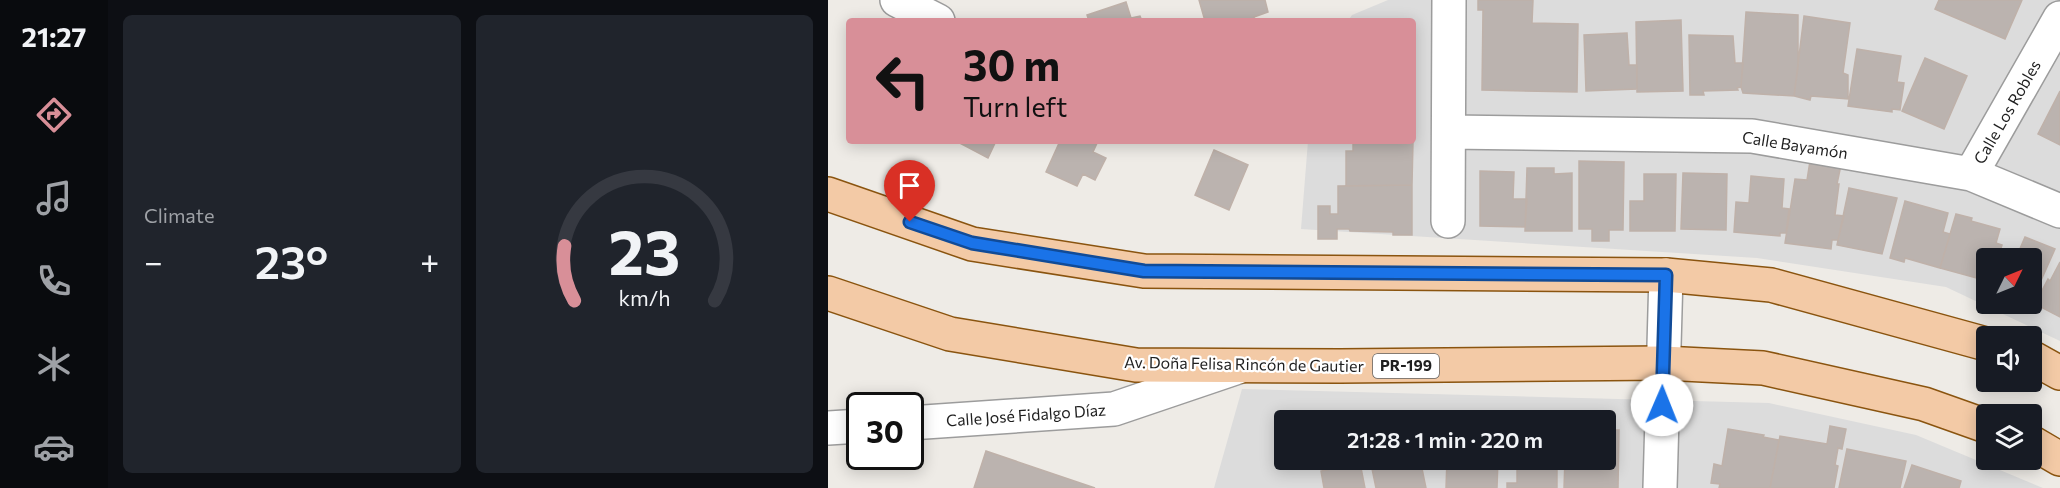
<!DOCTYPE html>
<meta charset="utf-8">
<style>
body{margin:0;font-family:Commissioner,sans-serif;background:#20242c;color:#f1f3f6;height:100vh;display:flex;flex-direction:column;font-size:22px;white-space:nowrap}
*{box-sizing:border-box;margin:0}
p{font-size:20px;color:#9ea1a6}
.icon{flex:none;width:33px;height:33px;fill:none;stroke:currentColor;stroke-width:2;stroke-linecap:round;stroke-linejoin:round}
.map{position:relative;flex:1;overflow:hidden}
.details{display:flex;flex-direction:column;gap:15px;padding:15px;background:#0d0f14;width:720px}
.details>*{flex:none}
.hud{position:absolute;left:18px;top:18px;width:570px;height:126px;border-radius:6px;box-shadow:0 3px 15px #0003;background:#d88f98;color:#111;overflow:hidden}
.needle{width:39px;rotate:47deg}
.fabs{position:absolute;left:1148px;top:248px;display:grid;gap:12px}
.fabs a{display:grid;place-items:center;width:66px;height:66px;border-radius:6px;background:#171b24;box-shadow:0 3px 15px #0003;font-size:30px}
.speed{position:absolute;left:18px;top:392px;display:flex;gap:12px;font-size:30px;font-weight:700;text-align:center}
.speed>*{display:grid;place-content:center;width:78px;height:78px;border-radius:50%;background:#171b24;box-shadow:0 3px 15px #0003;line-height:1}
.speed .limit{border:3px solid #111;border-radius:9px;background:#fff;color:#111}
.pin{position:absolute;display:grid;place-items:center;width:51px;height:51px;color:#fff;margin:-62px -26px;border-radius:50% 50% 50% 0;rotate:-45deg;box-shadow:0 0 6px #0007}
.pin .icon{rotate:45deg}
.me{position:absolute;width:66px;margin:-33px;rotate:1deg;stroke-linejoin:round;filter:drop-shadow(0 0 4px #0008)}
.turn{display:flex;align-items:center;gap:21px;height:126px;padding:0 18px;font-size:27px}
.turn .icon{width:78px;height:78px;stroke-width:2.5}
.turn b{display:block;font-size:42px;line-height:51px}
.big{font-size:45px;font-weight:600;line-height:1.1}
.details .widget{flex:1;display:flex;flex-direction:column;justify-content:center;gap:9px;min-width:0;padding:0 21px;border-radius:9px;background:#20242c}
.details .dial{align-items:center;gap:0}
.dial svg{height:156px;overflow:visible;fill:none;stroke:#363941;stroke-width:7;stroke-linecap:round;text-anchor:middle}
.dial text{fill:#f1f3f6;stroke:none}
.heat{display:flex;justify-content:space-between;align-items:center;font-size:33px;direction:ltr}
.details .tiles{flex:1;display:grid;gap:15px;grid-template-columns:repeat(2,1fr)}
.trip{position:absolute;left:446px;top:410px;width:342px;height:60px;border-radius:6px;background:#171b24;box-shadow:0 3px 15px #0003;font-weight:600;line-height:60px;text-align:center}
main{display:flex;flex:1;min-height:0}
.tab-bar{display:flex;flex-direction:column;width:108px;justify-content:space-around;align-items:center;background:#090b0e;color:#9ea1a6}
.tab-bar .icon{width:42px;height:42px}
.tab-bar .on{color:#d88f98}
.tab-bar b{font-size:27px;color:#f1f3f6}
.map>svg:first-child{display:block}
.residential{fill:#dcdcdc;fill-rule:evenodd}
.building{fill:#bbb3af;stroke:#bfb1a9;stroke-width:1.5}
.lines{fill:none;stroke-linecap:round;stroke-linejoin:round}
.minor-casing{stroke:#9c9c9c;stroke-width:36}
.major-casing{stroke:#8a540f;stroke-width:36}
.minor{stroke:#fff;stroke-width:33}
.major{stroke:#f3caa6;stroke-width:33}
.route-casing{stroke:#114b97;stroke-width:15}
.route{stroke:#1a73e8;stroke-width:10}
.labels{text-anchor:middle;stroke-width:4.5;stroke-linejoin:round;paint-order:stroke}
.shield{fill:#fff;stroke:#626262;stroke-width:1.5}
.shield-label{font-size:15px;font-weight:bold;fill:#1f1f1f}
.street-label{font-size:16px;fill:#1f1f1f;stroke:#fff}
</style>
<main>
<nav class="tab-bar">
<b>21:27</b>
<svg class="icon on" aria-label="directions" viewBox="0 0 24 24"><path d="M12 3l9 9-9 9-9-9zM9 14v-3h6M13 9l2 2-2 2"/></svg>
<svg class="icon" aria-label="music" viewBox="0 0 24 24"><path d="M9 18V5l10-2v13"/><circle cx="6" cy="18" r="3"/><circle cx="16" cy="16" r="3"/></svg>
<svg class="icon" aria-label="phone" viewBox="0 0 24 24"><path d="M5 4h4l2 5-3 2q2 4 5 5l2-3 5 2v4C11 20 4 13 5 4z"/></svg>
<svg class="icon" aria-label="climate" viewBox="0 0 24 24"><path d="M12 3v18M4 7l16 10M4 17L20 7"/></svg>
<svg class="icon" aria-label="car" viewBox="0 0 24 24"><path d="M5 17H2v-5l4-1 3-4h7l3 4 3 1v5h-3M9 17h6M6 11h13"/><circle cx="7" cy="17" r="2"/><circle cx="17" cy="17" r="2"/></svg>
</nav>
<section class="details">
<div class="tiles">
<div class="widget"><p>Climate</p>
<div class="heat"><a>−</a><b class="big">23°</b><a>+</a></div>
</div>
<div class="widget dial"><svg viewBox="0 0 100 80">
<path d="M14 69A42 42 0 1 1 86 69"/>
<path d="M14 69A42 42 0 0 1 9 41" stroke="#d88f98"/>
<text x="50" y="56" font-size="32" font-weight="700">23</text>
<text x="50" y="72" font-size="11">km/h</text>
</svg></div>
</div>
</section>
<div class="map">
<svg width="1232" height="488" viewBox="0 0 1232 488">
<rect width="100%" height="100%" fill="#eeebe6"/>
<path class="residential" d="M 560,0 L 1232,0 L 1232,341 L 1118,287 L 929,258 L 473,229 L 480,141 L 585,141 L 585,21 L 520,21 L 524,15 ZM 1158,258 L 1203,258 L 1203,303 L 1158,303 Z
M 414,389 L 941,403 L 1088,435 L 1215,488 L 386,488 ZM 456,420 L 777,420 L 777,459 L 456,459 Z"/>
<path class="building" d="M 371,0 L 437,0 L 440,12 L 426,17 L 427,21 L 377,21 Z
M 650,0 L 705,0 L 704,23 L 750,24 L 749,92 L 654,90 L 655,10 L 650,10 Z
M 1111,0 L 1194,0 L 1177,39 L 1107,9 Z
M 298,2 L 303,18 L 312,16 L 314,21 L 261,21 L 259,15 Z
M 918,12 L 970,15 L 970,67 L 966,96 L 915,93 L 913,87 Z
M 976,16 L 1022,23 L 1015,73 L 1020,75 L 1020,99 L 983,96 L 982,100 L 966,96 Z
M 853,20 L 855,91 L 809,92 L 808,22 Z
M 799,33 L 801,65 L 809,65 L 809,89 L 758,91 L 756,35 Z
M 861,35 L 905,36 L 907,63 L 915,63 L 913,87 L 909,88 L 910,90 L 875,91 L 876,95 L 862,95 Z
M 1029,49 L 1073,56 L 1069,82 L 1076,83 L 1072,110 L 1064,109 L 1064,112 L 1020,106 Z
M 1097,58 L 1139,76 L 1116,129 L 1074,111 Z
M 1232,91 L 1232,145 L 1210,134 Z
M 128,141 L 168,141 L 160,158 Z
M 232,141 L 270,141 L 265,152 L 278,158 L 267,180 L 255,174 L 249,186 L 218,172 Z
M 525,141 L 585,141 L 584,185 L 518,186 L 518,151 L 525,151 Z
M 386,150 L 420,165 L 401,210 L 367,195 Z
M 751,161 L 796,162 L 795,230 L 781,230 L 781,241 L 764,241 L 764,229 L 751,229 Z
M 982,161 L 1013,165 L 1009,184 L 1011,184 L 1007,215 L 1016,216 L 1010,240 L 1004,240 L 1003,249 L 957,243 L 967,179 L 979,180 Z
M 699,168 L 726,168 L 726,174 L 744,173 L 744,231 L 697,231 Z
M 652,171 L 686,172 L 685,199 L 699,199 L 697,227 L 652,226 Z
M 855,173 L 899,174 L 898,230 L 853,229 Z
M 816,174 L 848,174 L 847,231 L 802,231 L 802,201 L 816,201 Z
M 923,176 L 956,179 L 954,208 L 961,209 L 958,233 L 952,233 L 952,236 L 906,232 L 908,202 L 921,203 Z
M 584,185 L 584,235 L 565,235 L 565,232 L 522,231 L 521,229 L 509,229 L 509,239 L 490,239 L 490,206 L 502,206 L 502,214 L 510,214 L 510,186 Z
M 1021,188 L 1069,198 L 1054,254 L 1009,245 Z
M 1077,201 L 1120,213 L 1115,232 L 1122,234 L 1112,268 L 1077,258 L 1076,262 L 1062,258 Z
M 1128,214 L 1144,218 L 1143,221 L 1172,229 L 1168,243 L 1174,245 L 1170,258 L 1158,258 L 1156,280 L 1112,268 Z
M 1197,237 L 1227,249 L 1203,303 L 1203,258 L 1188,258 Z
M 1232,262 L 1232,317 L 1207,304 L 1220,279 L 1222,281 Z
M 1002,426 L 1018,429 L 1014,449 L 1010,448 L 1007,465 L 1010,466 L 1006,488 L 942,488 L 952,436 L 999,444 Z
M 900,429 L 936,435 L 935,437 L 951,440 L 942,488 L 891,488 L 892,484 L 883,483 L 886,464 L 894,466 Z
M 777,430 L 791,430 L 790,488 L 736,488 L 737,459 L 777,459 Z
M 1019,449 L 1078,461 L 1072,488 L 1011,488 Z
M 158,451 L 267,488 L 146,488 Z
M 542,459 L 592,459 L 598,488 L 548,488 Z
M 619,459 L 670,459 L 669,488 L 618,488 Z
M 689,459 L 729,459 L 729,488 L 679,488 L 679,483 L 689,483 Z
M 532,463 L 537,488 L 496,488 L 493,471 Z
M 1084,465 L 1133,481 L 1131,488 L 1076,488 Z"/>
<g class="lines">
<defs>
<path id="minor" d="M 69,0 L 110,21
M 621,132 L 924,136 L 1143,174 L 1232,211
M 1143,174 L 1232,18
M 620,221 L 621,0
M 82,423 L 286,409 L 410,367
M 0,428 L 32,426
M 832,488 L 838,275"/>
<path id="major" d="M 0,194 L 144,244 L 316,271 L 838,275 L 943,285 L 1158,344
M 0,293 L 122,334 L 308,365 L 512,366 L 835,363 L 935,368 L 1096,404 L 1158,426
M 1203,357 L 1232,373
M 1203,442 L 1232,459"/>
</defs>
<use href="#minor" class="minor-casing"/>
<use href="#major" class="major-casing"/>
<use href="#minor" class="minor"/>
<use href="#major" class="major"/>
</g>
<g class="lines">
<defs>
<path id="route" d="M 82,222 L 144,243 L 316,271 L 838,275 L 834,405"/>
</defs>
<use href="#route" class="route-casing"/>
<use href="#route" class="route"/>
</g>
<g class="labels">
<rect class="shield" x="545" y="354" width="66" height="24" rx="4.5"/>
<g class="shield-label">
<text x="578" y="371">PR-199</text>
</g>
<g class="street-label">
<text transform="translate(1179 112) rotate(-60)" y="6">Calle Los Robles</text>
<text transform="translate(967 145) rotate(9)" y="6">Calle Bayamón</text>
<text transform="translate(416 364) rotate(1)" y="6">Av. Doña Felisa Rincón de Gautier</text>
<text transform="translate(198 415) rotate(-4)" y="6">Calle José Fidalgo Díaz</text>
</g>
</g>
</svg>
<div class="fabs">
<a><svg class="needle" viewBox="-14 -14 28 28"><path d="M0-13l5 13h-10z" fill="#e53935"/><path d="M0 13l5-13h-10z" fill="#9ea1a6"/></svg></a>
<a><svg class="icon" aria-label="sound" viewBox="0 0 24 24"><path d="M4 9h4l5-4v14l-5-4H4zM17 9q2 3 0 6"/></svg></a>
<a><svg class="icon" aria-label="layers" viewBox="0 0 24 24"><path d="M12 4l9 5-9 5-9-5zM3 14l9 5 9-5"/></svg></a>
</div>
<div class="speed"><div class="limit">30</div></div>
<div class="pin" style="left:82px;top:222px;background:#d93025"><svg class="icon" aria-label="arrive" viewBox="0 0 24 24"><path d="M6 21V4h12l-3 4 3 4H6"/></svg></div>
<svg class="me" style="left:834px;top:405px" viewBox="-20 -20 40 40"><circle r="19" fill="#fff"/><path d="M0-13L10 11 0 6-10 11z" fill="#1a73e8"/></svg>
<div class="trip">21:28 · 1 min · 220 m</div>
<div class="hud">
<div class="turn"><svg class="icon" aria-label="left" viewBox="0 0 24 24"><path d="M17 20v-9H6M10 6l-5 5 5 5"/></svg><div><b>30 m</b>Turn left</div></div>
</div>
</div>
</main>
